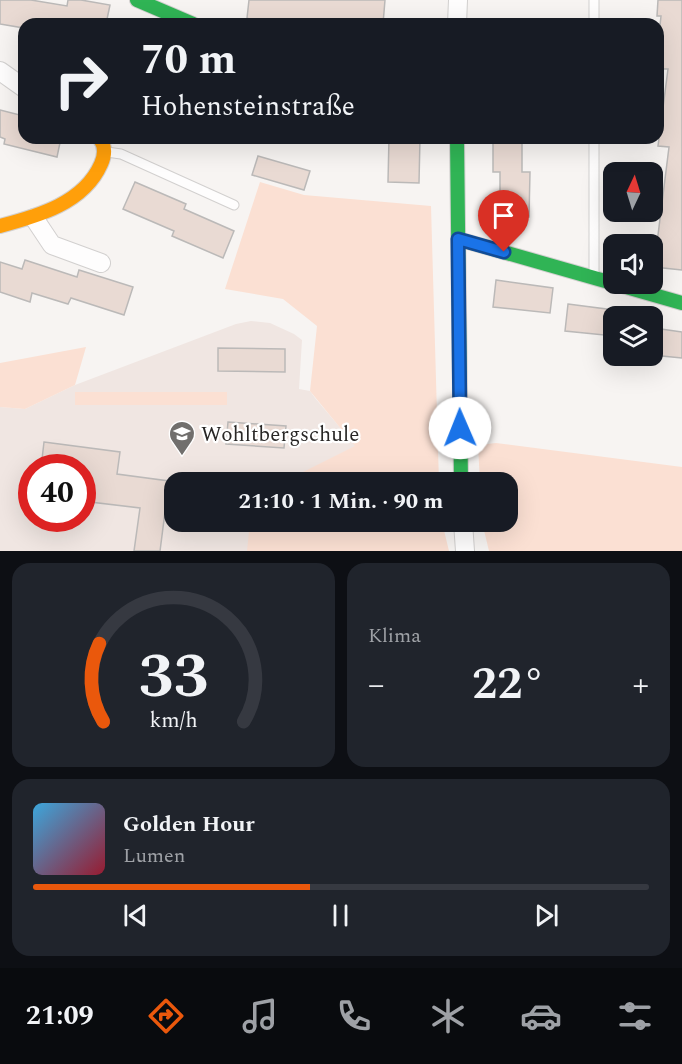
<!DOCTYPE html>
<html lang="de">
<meta charset="utf-8">
<style>
body{margin:0;font-family:Spectral,serif;background:#20242c;color:#f1f3f6;height:100vh;display:flex;flex-direction:column;font-size:22px;white-space:nowrap}
*{box-sizing:border-box;margin:0}
p{font-size:20px;color:#9ea1a6}
.icon{flex:none;width:33px;height:33px;fill:none;stroke:currentColor;stroke-width:2;stroke-linecap:round;stroke-linejoin:round}
.map{position:relative;height:551px;overflow:hidden}
.sheet{display:flex;flex-direction:column;gap:12px;padding:12px;background:#0d0f14;flex:1}
.sheet>*{flex:none}
.banner{position:absolute;left:18px;top:18px;width:646px;height:126px;border-radius:18px;box-shadow:0 6px 24px #0002;background:#171b24;color:#f1f3f6;overflow:hidden}
.needle{width:39px;rotate:4deg}
.buttons{position:absolute;left:603px;top:162px;display:grid;gap:12px}
.buttons a{display:grid;place-items:center;width:60px;height:60px;border-radius:12px;background:#171b24;box-shadow:0 6px 24px #0002;font-size:30px}
.speed{position:absolute;left:18px;top:454px;display:flex;gap:12px;font-size:30px;font-weight:700;text-align:center}
.speed>*{display:grid;place-content:center;width:78px;height:78px;border-radius:50%;background:#171b24;box-shadow:0 6px 24px #0002;line-height:1}
.speed .limit{border:9px solid #d22;background:#fff;color:#111}
.pin{position:absolute;display:grid;place-items:center;width:51px;height:51px;color:#fff;margin:-62px -26px;border-radius:50% 50% 50% 0;rotate:-45deg;box-shadow:0 0 6px #0007}
.pin .icon{rotate:45deg}
.me{position:absolute;width:66px;margin:-33px;rotate:359deg;stroke-linejoin:round;filter:drop-shadow(0 0 4px #0008)}
.turn{display:flex;align-items:center;gap:21px;height:126px;padding:0 24px;font-size:27px}
.turn .icon{width:78px;height:78px;stroke-width:2.5}
.turn b{display:block;font-size:42px;line-height:51px}
.big{font-size:45px;font-weight:700;line-height:1.1}
.sheet .tile{flex:1;display:flex;flex-direction:column;justify-content:center;gap:9px;min-width:0;padding:0 21px;border-radius:18px;background:#20242c}
.sheet .dial{align-items:center;gap:0}
.dial svg{height:156px;overflow:visible;fill:none;stroke:#363941;stroke-width:7;stroke-linecap:round;text-anchor:middle}
.dial text{fill:#f1f3f6;stroke:none}
.song{display:flex;align-items:center;gap:18px}
.cover{width:72px;height:72px;border-radius:9px;background:linear-gradient(135deg,hsl(200 70% 55%),hsl(350 70% 35%))}
.played{height:6px;border-radius:3px;background:linear-gradient(90deg,#ea580c 45%,#363941 45%)}
.keys{display:flex;justify-content:space-around;direction:ltr}
.heat{display:flex;justify-content:space-between;align-items:center;font-size:33px;direction:ltr}
.sheet .tiles{flex:1;display:grid;gap:12px;grid-template-columns:1fr 1fr}
.tile:last-child{grid-column:span 2}
.trip{position:absolute;left:164px;top:472px;width:354px;height:60px;border-radius:18px;background:#171b24;box-shadow:0 6px 24px #0002;font-weight:700;line-height:60px;text-align:center}
.menu{display:flex;height:96px;justify-content:space-around;align-items:center;background:#090b0e;color:#9ea1a6}
.menu .icon{width:42px;height:42px}
.menu .active{color:#ea580c}
.menu b{font-size:27px;color:#f1f3f6}
.map>svg:first-child{display:block}
.built{fill:#f0e6e2;fill-rule:evenodd}
.green{fill:#fbe0d3}
.building{fill:#e9dad3;stroke:#bbb9b8;stroke-width:1.5}
.lines{fill:none;stroke-linecap:round;stroke-linejoin:round}
.lane-casing{stroke:#d2d0cf;stroke-width:11}
.street-casing{stroke:#d2d0cf;stroke-width:20}
.fast-casing{stroke:#d2d0cf;stroke-width:16}
.slow-casing{stroke:#d2d0cf;stroke-width:16}
.lane{stroke:#fefdfd;stroke-width:9}
.street{stroke:#fefdfd;stroke-width:18}
.fast{stroke:#30b455;stroke-width:14}
.slow{stroke:#ff9f0a;stroke-width:14}
.route-casing{stroke:#114b97;stroke-width:15}
.route{stroke:#1a73e8;stroke-width:10}
.labels{text-anchor:middle;stroke-width:4.5;stroke-linejoin:round;paint-order:stroke}
.poi-label{font-size:21px;fill:#292726;stroke:#fff;text-anchor:start}
</style>
<div class="map">
<svg width="682" height="551" viewBox="0 0 682 551">
<rect width="100%" height="100%" fill="#f7f4f2"/>
<path class="built" d="M 251,321 L 270,323 L 294,334 L 302,340 L 299,389 L 310,391 L 315,398 L 376,470 L 380,483 L 174,483 L 174,522 L 392,522 L 401,551 L 0,551 L 0,407 L 25,409 L 75,385 L 236,324 ZM 32,468 L 82,468 L 82,519 L 32,519 Z"/>
<path class="green" d="M 260,182 L 304,195 L 431,206 L 439,483 L 287,483 L 289,479 L 355,446 L 310,391 L 317,326 L 283,299 L 225,289 Z
M 86,347 L 75,385 L 25,409 L 0,407 L 0,363 Z
M 75,392 L 227,392 L 227,405 L 75,405 Z
M 496,443 L 682,467 L 682,551 L 489,551 L 482,522 L 507,522 L 507,483 L 480,483 L 478,445 Z
M 250,522 L 442,522 L 449,551 L 247,551 Z"/>
<path class="building" d="M 0,0 L 31,0 L 67,6 L 68,0 L 81,0 L 110,5 L 106,24 L 24,24 L 24,28 L 0,24 Z
M 249,0 L 385,0 L 383,24 L 305,24 L 280,21 L 279,24 L 259,24 L 247,18 Z
M 658,0 L 682,0 L 682,270 L 654,267 L 669,147 L 658,146 L 668,69 L 659,69 L 663,36 L 659,35 L 661,16 L 657,16 Z
M 0,110 L 24,116 L 24,138 L 61,138 L 57,157 L 4,144 L 5,139 L 0,137 Z
M 389,138 L 420,138 L 419,183 L 388,182 Z
M 493,138 L 522,138 L 522,172 L 530,172 L 529,217 L 500,217 L 500,172 L 493,172 Z
M 258,156 L 310,171 L 304,190 L 252,175 Z
M 135,182 L 186,204 L 184,209 L 234,231 L 223,258 L 172,236 L 174,231 L 123,209 Z
M 25,260 L 77,277 L 79,270 L 133,287 L 124,315 L 71,298 L 68,304 L 32,293 L 30,302 L 0,292 L 0,262 L 22,269 Z
M 496,280 L 553,288 L 550,313 L 493,307 Z
M 568,304 L 614,310 L 614,336 L 565,331 Z
M 654,328 L 682,332 L 682,358 L 652,355 Z
M 218,348 L 285,349 L 285,372 L 218,371 Z
M 228,422 L 286,426 L 284,448 L 226,444 Z
M 44,442 L 120,452 L 117,474 L 169,481 L 160,551 L 134,551 L 140,508 L 82,501 L 82,468 L 41,468 Z"/>
<g class="lines">
<defs>
<path id="lane" d="M 594,24 L 594,0
M 107,152 L 121,154 L 234,205
M 594,277 L 594,138"/>
<path id="street" d="M 457,24 L 458,0
M 0,71 L 24,88
M 34,218 L 52,245 L 101,263
M 463,522 L 465,551"/>
<path id="fast" d="M 137,0 L 193,24
M 457,138 L 461,483
M 458,239 L 682,303"/>
<path id="slow" d="M 0,226 C 38,216 84,203 101,164 C 105,155 106,146 99,138"/>
</defs>
<use href="#lane" class="lane-casing"/>
<use href="#street" class="street-casing"/>
<use href="#fast" class="fast-casing"/>
<use href="#slow" class="slow-casing"/>
<use href="#lane" class="lane"/>
<use href="#street" class="street"/>
<use href="#fast" class="fast"/>
<use href="#slow" class="slow"/>
</g>
<g class="lines">
<defs>
<path id="route" d="M 460,428 L 458,239 L 504,252"/>
</defs>
<use href="#route" class="route-casing"/>
<use href="#route" class="route"/>
</g>
<defs>
<symbol id="school-pin" viewBox="-11 -11 22 30"><path d="M0 17L-7.5 6A9.5 9.5 0 1 1 7.5 6Z" fill="#716f6d" stroke="#fff"/><path d="M0-5L7-2L0 1L-7-2ZM-4 1L0 2.5L4 1V4Q0 6-4 4Z" fill="#fff"/></symbol>
</defs>
<g fill-rule="evenodd">
<use href="#school-pin" x="167" y="419" width="30" height="40"/>
</g>
<g class="labels">
<g class="poi-label">
<text x="201" y="441">Wohltbergschule</text>
</g>
</g>
</svg>
<div class="buttons">
<a><svg class="needle" viewBox="-14 -14 28 28"><path d="M0-13l5 13h-10z" fill="#e53935"/><path d="M0 13l5-13h-10z" fill="#9ea1a6"/></svg></a>
<a><svg class="icon" aria-label="sound" viewBox="0 0 24 24"><path d="M4 9h4l5-4v14l-5-4H4zM17 9q2 3 0 6"/></svg></a>
<a><svg class="icon" aria-label="layers" viewBox="0 0 24 24"><path d="M12 4l9 5-9 5-9-5zM3 14l9 5 9-5"/></svg></a>
</div>
<div class="speed"><div class="limit">40</div></div>
<div class="pin" style="left:504px;top:252px;background:#d93025"><svg class="icon" aria-label="arrive" viewBox="0 0 24 24"><path d="M6 21V4h12l-3 4 3 4H6"/></svg></div>
<svg class="me" style="left:460px;top:428px" viewBox="-20 -20 40 40"><circle r="19" fill="#fff"/><path d="M0-13L10 11 0 6-10 11z" fill="#1a73e8"/></svg>
<div class="trip">21:10 · 1 Min. · 90 m</div>
<div class="banner">
<div class="turn"><svg class="icon" aria-label="right" viewBox="0 0 24 24"><path d="M7 20v-9h11M14 6l5 5-5 5"/></svg><div><b>70 m</b>Hohensteinstraße</div></div>
</div>
</div>
<section class="sheet">
<div class="tiles">
<div class="tile dial"><svg viewBox="0 0 100 80">
<path d="M14 69A42 42 0 1 1 86 69"/>
<path d="M14 69A42 42 0 0 1 12 29" stroke="#ea580c"/>
<text x="50" y="56" font-size="32" font-weight="700">33</text>
<text x="50" y="72" font-size="11">km/h</text>
</svg></div>
<div class="tile"><p>Klima</p>
<div class="heat"><a>−</a><b class="big">22°</b><a>+</a></div>
</div>
<div class="tile">
<div class="song"><i class="cover"></i><div><b>Golden Hour</b><p>Lumen</p></div></div>
<div class="played"></div>
<div class="keys"><svg class="icon" aria-label="previous" viewBox="0 0 24 24"><path d="M18 5L8 12l10 7zM5 5v14"/></svg><svg class="icon" aria-label="pause" viewBox="0 0 24 24"><path d="M8 5v14M16 5v14"/></svg><svg class="icon" aria-label="next" viewBox="0 0 24 24"><path d="M6 5l10 7-10 7zM19 5v14"/></svg></div>
</div>
</div>
</section>
<nav class="menu">
<b>21:09</b>
<svg class="icon active" aria-label="directions" viewBox="0 0 24 24"><path d="M12 3l9 9-9 9-9-9zM9 14v-3h6M13 9l2 2-2 2"/></svg>
<svg class="icon" aria-label="music" viewBox="0 0 24 24"><path d="M9 18V5l10-2v13"/><circle cx="6" cy="18" r="3"/><circle cx="16" cy="16" r="3"/></svg>
<svg class="icon" aria-label="phone" viewBox="0 0 24 24"><path d="M5 4h4l2 5-3 2q2 4 5 5l2-3 5 2v4C11 20 4 13 5 4z"/></svg>
<svg class="icon" aria-label="climate" viewBox="0 0 24 24"><path d="M12 3v18M4 7l16 10M4 17L20 7"/></svg>
<svg class="icon" aria-label="car" viewBox="0 0 24 24"><path d="M5 17H2v-5l4-1 3-4h7l3 4 3 1v5h-3M9 17h6M6 11h13"/><circle cx="7" cy="17" r="2"/><circle cx="17" cy="17" r="2"/></svg>
<svg class="icon" aria-label="filters" viewBox="0 0 24 24"><path d="M4 7h16M4 17h16"/><circle cx="9" cy="7" r="2"/><circle cx="15" cy="17" r="2"/></svg>
</nav>
